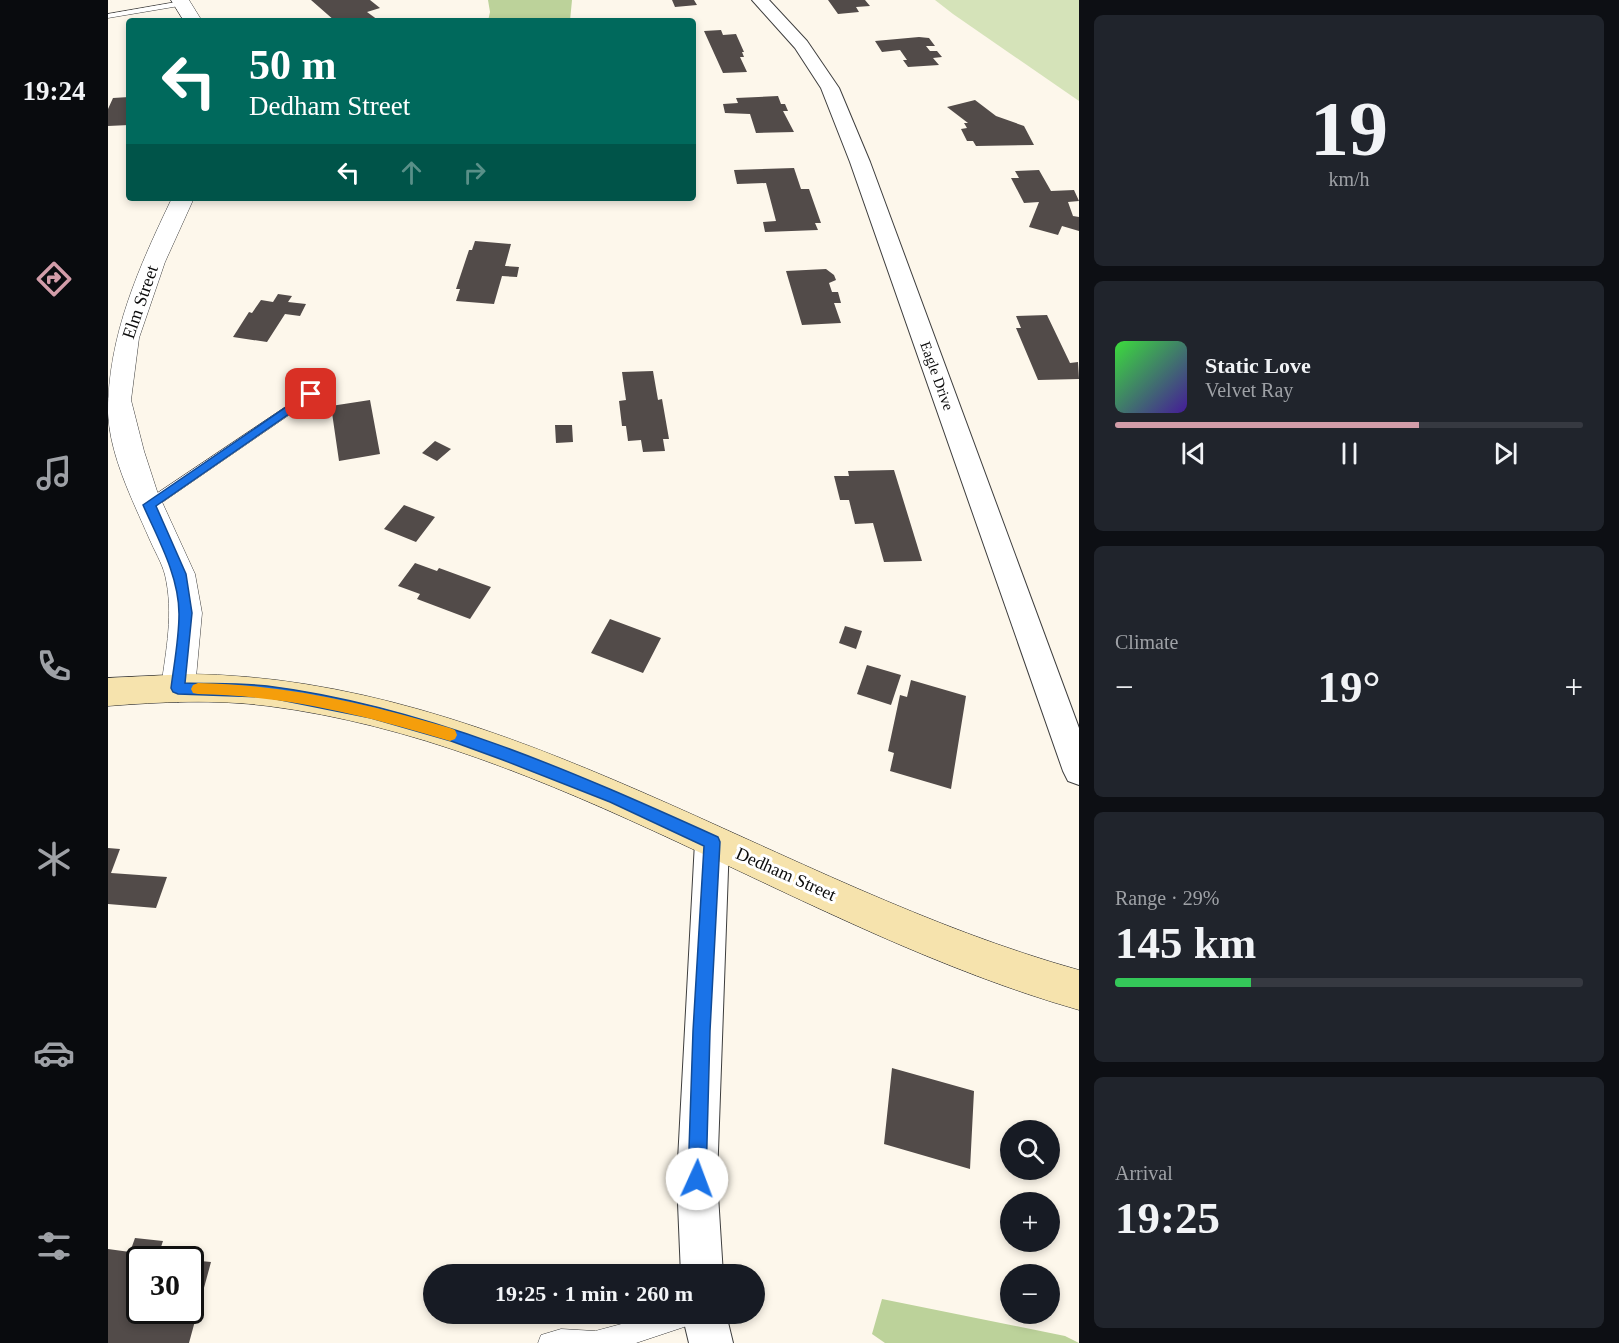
<!DOCTYPE html>
<meta charset="utf-8">
<style>
body{margin:0;font-family:Georgia,serif;background:#20242c;color:#f1f3f6;height:100vh;display:flex;flex-direction:column;font-size:22px;white-space:nowrap}
*{box-sizing:border-box;margin:0}
p{font-size:20px;color:#9ea1a6}
.icon{flex:none;width:33px;height:33px;fill:none;stroke:currentColor;stroke-width:2;stroke-linecap:round;stroke-linejoin:round}
.map{position:relative;flex:1;overflow:hidden}
.side{display:flex;flex-direction:column;gap:15px;padding:15px;background:#0d0f14;width:540px}
.side>*{flex:none}
.guide{position:absolute;left:18px;top:18px;width:570px;height:183px;border-radius:6px;box-shadow:0 3px 9px #0003;background:#00695c;color:#fff;overflow:hidden}
.buttons{position:absolute;left:892px;top:1120px;display:grid;gap:12px}
.buttons a{display:grid;place-items:center;width:60px;height:60px;border-radius:50%;background:#171b24;box-shadow:0 3px 9px #0003;font-size:30px}
.speed{position:absolute;left:18px;top:1246px;display:flex;gap:12px;font-size:30px;font-weight:700;text-align:center}
.speed>*{display:grid;place-content:center;width:78px;height:78px;border-radius:50%;background:#171b24;box-shadow:0 3px 9px #0003;line-height:1}
.speed .limit{border:3px solid #111;border-radius:9px;background:#fff;color:#111}
.pin{position:absolute;display:grid;place-items:center;width:51px;height:51px;color:#fff;margin:-26px;border-radius:12px;box-shadow:0 3px 9px #0006}
.me{position:absolute;width:66px;margin:-33px;rotate:2deg;stroke-linejoin:round;filter:drop-shadow(0 0 4px #0008)}
.turn{display:flex;align-items:center;gap:21px;height:126px;padding:0 24px;font-size:27px}
.turn .icon{width:78px;height:78px;stroke-width:2.5}
.turn b{display:block;font-size:42px;line-height:51px}
.lanes{display:flex;align-items:center;height:57px;padding:0 24px;background:#0003;justify-content:center;gap:30px;direction:ltr}
.lanes .off{opacity:.35}
.big{font-size:45px;font-weight:700;line-height:1.1}
.side .tile{flex:1;display:flex;flex-direction:column;justify-content:center;gap:9px;min-width:0;padding:0 21px;border-radius:9px;background:#20242c}
.side .dial{align-items:center;gap:0}
.dial b{font-size:78px;line-height:1}
.song{display:flex;align-items:center;gap:18px}
.cover{width:72px;height:72px;border-radius:9px;background:linear-gradient(135deg,hsl(120 70% 55%),hsl(260 70% 35%))}
.played{height:6px;border-radius:3px;background:linear-gradient(90deg,#d29da9 65%,#363941 65%)}
.keys{display:flex;justify-content:space-around;direction:ltr}
.heat{display:flex;justify-content:space-between;align-items:center;font-size:33px;direction:ltr}
.charge{height:9px;border-radius:4px;background:linear-gradient(90deg,#34c759 29%,#363941 0)}
.trip{position:absolute;left:315px;top:1264px;width:342px;height:60px;border-radius:30px;background:#171b24;box-shadow:0 3px 9px #0003;font-weight:700;line-height:60px;text-align:center}
main{display:flex;flex:1;min-height:0}
.tab-bar{display:flex;flex-direction:column;width:108px;justify-content:space-around;align-items:center;background:#090b0e;color:#9ea1a6}
.tab-bar .icon{width:42px;height:42px}
.tab-bar .current{color:#d29da9}
.tab-bar b{font-size:27px;color:#f1f3f6}
.map>svg:first-child{display:block}
.green{fill:#d5e3b9}
.forest{fill:#bcd29a}
.building{fill:#524b49}
.lines{fill:none;stroke-linecap:round;stroke-linejoin:round}
.service-casing{stroke:#3e3e3e;stroke-width:1}
.minor-casing{stroke:#3e3e3e;stroke-width:2}
.tertiary-casing{stroke:#3e3e3e;stroke-width:1}
.secondary-casing{stroke:#2d2d2d;stroke-width:1}
.service{fill:#fff;fill-rule:evenodd}
.minor{fill:#fff;fill-rule:evenodd}
.tertiary{fill:#fff;fill-rule:evenodd}
.secondary{fill:#f6e3ad;fill-rule:evenodd}
.route{fill:#1a73e8;stroke:#114b97;stroke-width:1.5}
.slow{fill:#f59e0b}
.labels{text-anchor:middle;stroke-width:6;stroke-linejoin:round;paint-order:stroke}
.far-street-label{font-size:15px;fill:#0b0b0b;stroke:#fff}
.street-label{font-size:18px;fill:#0b0b0b;stroke:#fff}
</style>
<main>
<nav class="tab-bar">
<b>19:24</b>
<svg class="icon current" aria-label="directions" viewBox="0 0 24 24"><path d="M12 3l9 9-9 9-9-9zM9 14v-3h6M13 9l2 2-2 2"/></svg>
<svg class="icon" aria-label="music" viewBox="0 0 24 24"><path d="M9 18V5l10-2v13"/><circle cx="6" cy="18" r="3"/><circle cx="16" cy="16" r="3"/></svg>
<svg class="icon" aria-label="phone" viewBox="0 0 24 24"><path d="M5 4h4l2 5-3 2q2 4 5 5l2-3 5 2v4C11 20 4 13 5 4z"/></svg>
<svg class="icon" aria-label="climate" viewBox="0 0 24 24"><path d="M12 3v18M4 7l16 10M4 17L20 7"/></svg>
<svg class="icon" aria-label="car" viewBox="0 0 24 24"><path d="M5 17H2v-5l4-1 3-4h7l3 4 3 1v5h-3M9 17h6M6 11h13"/><circle cx="7" cy="17" r="2"/><circle cx="17" cy="17" r="2"/></svg>
<svg class="icon" aria-label="filters" viewBox="0 0 24 24"><path d="M4 7h16M4 17h16"/><circle cx="9" cy="7" r="2"/><circle cx="15" cy="17" r="2"/></svg>
</nav>
<div class="map">
<svg width="971" height="1343" viewBox="0 0 971 1343">
<rect width="100%" height="100%" fill="#fdf7eb"/>
<path class="green" d="M 827,0 L 971,0 L 971,101 L 845,14 Z"/>
<path class="forest" d="M 380,0 L 464,0 L 462,21 L 380,21 L 382,12 Z
M 774,1299 L 957,1336 L 971,1343 L 777,1343 L 764,1334 Z"/>
<path class="building" d="M 203,0 L 262,0 L 272,8 L 259,12 L 270,20 L 227,21 Z
M 564,0 L 586,0 L 589,5 L 567,7 Z
M 720,0 L 757,0 L 762,6 L 748,7 L 751,12 L 730,14 Z
M 613,30 L 615,35 L 628,34 L 636,52 L 634,52 L 636,57 L 632,57 L 639,72 L 615,73 L 596,31 Z
M 811,37 L 821,38 L 827,46 L 818,46 L 822,51 L 829,51 L 834,57 L 825,58 L 831,65 L 800,67 L 795,60 L 799,60 L 792,50 L 774,52 L 767,41 Z
M 670,96 L 673,104 L 677,104 L 680,111 L 675,111 L 686,132 L 648,133 L 642,114 L 617,113 L 615,104 L 630,103 L 628,98 Z
M 21,97 L 21,125 L 0,126 L 0,109 L 5,98 Z
M 867,100 L 888,116 L 916,126 L 926,145 L 868,146 L 865,141 L 859,141 L 853,129 L 859,128 L 856,123 L 860,123 L 839,107 Z
M 686,168 L 693,189 L 701,189 L 713,223 L 707,223 L 710,230 L 657,232 L 655,222 L 668,221 L 658,183 L 629,184 L 626,170 Z
M 931,170 L 943,191 L 966,190 L 971,201 L 960,202 L 965,216 L 971,217 L 971,231 L 954,226 L 950,235 L 921,227 L 931,202 L 916,203 L 903,178 L 911,178 L 907,171 Z
M 367,241 L 403,244 L 397,266 L 411,267 L 409,277 L 394,276 L 386,304 L 348,301 L 352,289 L 348,289 L 361,250 L 364,250 Z
M 718,269 L 726,275 L 728,280 L 721,283 L 724,292 L 730,292 L 733,303 L 726,303 L 733,323 L 694,325 L 678,271 Z
M 170,294 L 184,296 L 180,302 L 198,304 L 192,316 L 177,314 L 159,342 L 125,337 L 141,312 L 144,313 L 153,300 L 165,302 Z
M 939,315 L 962,363 L 970,362 L 971,379 L 930,380 L 908,328 L 913,328 L 908,316 Z
M 545,371 L 550,400 L 554,399 L 561,439 L 555,439 L 557,451 L 535,452 L 533,440 L 520,441 L 518,426 L 514,426 L 511,401 L 518,400 L 514,372 Z
M 262,400 L 272,454 L 231,461 L 223,406 Z
M 447,425 L 464,425 L 465,442 L 448,443 Z
M 327,441 L 343,449 L 329,461 L 314,453 Z
M 786,470 L 814,561 L 776,562 L 765,523 L 747,524 L 741,500 L 732,500 L 726,476 L 741,476 L 740,471 Z
M 296,505 L 327,517 L 308,542 L 276,529 Z
M 307,563 L 329,571 L 331,568 L 383,587 L 362,619 L 309,599 L 312,594 L 290,586 Z
M 502,619 L 553,638 L 535,673 L 483,653 Z
M 737,626 L 754,631 L 748,649 L 731,643 Z
M 759,665 L 793,675 L 783,705 L 749,694 Z
M 803,680 L 858,696 L 843,789 L 782,771 L 786,753 L 780,751 L 792,695 L 799,697 Z
M 0,848 L 12,849 L 3,873 L 59,877 L 48,908 L 0,904 Z
M 784,1068 L 866,1091 L 862,1169 L 776,1144 Z
M 27,1238 L 55,1241 L 50,1256 L 69,1259 L 32,1260 L 32,1311 L 82,1311 L 82,1260 L 103,1262 L 81,1343 L 0,1343 L 0,1249 L 22,1252 Z"/>
<g class="lines">
<defs>
<path id="service" d="M 74,1 L 78,3 L 77,5 L 0,18 L 0,14 Z
M 203,390 L 207,391 L 207,397 L 46,508 L 36,508 L 34,505 L 36,502 Z
M 551,1314 L 594,1314 L 591,1322 L 528,1343 L 430,1343 L 433,1335 L 453,1329 L 487,1331 Z"/>
<path id="minor" d="M 644,0 L 661,0 L 699,41 L 731,88 L 762,162 L 971,728 L 971,785 L 960,781 L 955,771 L 742,162 L 713,88 L 687,48 Z
M 604,826 L 616,831 L 621,842 L 609,1179 L 615,1275 L 573,1275 L 569,1179 L 587,842 L 592,831 Z
M 574,1314 L 618,1314 L 625,1343 L 581,1343 Z"/>
<path id="tertiary" d="M 63,0 L 81,0 L 94,21 L 76,21 Z
M 64,198 L 86,198 L 57,262 L 31,338 L 23,400 L 36,451 L 49,491 L 87,574 L 94,613 L 87,688 L 82,698 L 70,702 L 58,698 L 53,688 C 58,650 66,613 57,575 C 54,563 46,550 41,538 C 24,499 2,456 0,413 C 0,335 31,267 64,198 Z"/>
<path id="secondary" d="M 80,674 C 401,677 670,886 971,970 L 971,1010 C 694,931 449,743 160,706 C 107,699 53,702 0,706 L 0,678 Z"/>
</defs>
<use href="#service" class="service-casing"/>
<use href="#minor" class="minor-casing"/>
<use href="#tertiary" class="tertiary-casing"/>
<use href="#secondary" class="secondary-casing"/>
<use href="#service" class="service"/>
<use href="#minor" class="minor"/>
<use href="#tertiary" class="tertiary"/>
<use href="#secondary" class="secondary"/>
</g>
<path class="route" d="M 203,390 L 207,391 L 207,396 L 48,506 L 78,574 L 84,613 L 77,683 C 104,684 132,683 159,686 C 317,706 466,772 610,837 L 612,842 L 602,1031 L 598,1179 L 596,1185 L 589,1188 L 583,1185 L 580,1179 L 585,1031 L 596,846 L 502,802 L 395,760 L 343,741 L 263,718 L 158,697 L 70,694 L 65,692 L 63,688 C 66,664 71,639 71,614 C 71,576 50,539 35,505 Z"/>
<path class="slow" d="M 90,683 C 181,685 255,703 342,728 L 347,730 L 349,735 L 347,739 L 342,741 C 255,715 182,696 90,694 L 85,693 L 83,689 L 85,685 Z"/>
<g class="labels">
<g class="far-street-label">
<text transform="translate(829 376) rotate(70)" y="5">Eagle Drive</text>
</g>
<g class="street-label">
<text transform="translate(32 302) rotate(-71)" y="6">Elm Street</text>
<text transform="translate(678 874) rotate(24)" y="6">Dedham Street</text>
</g>
</g>
</svg>
<div class="buttons">
<a><svg class="icon" aria-label="search" viewBox="0 0 24 24"><circle cx="10" cy="10" r="6"/><path d="M15 15l6 6"/></svg></a>
<a>+</a>
<a>−</a>
</div>
<div class="speed"><div class="limit">30</div></div>
<div class="pin" style="left:203px;top:394px;background:#d93025"><svg class="icon" aria-label="arrive" viewBox="0 0 24 24"><path d="M6 21V4h12l-3 4 3 4H6"/></svg></div>
<svg class="me" style="left:589px;top:1179px" viewBox="-20 -20 40 40"><circle r="19" fill="#fff"/><path d="M0-13L10 11 0 6-10 11z" fill="#1a73e8"/></svg>
<div class="trip">19:25 · 1 min · 260 m</div>
<div class="guide">
<div class="turn"><svg class="icon" aria-label="left" viewBox="0 0 24 24"><path d="M17 20v-9H6M10 6l-5 5 5 5"/></svg><div><b>50 m</b>Dedham Street</div></div>
<div class="lanes"><svg class="icon" aria-label="left" viewBox="0 0 24 24"><path d="M17 20v-9H6M10 6l-5 5 5 5"/></svg><svg class="icon off" aria-label="ahead" viewBox="0 0 24 24"><path d="M12 20V5M6 11l6-6 6 6"/></svg><svg class="icon off" aria-label="right" viewBox="0 0 24 24"><path d="M7 20v-9h11M14 6l5 5-5 5"/></svg></div>
</div>
</div>
<section class="side">
<div class="tile dial"><b>19</b><p>km/h</p></div>
<div class="tile">
<div class="song"><i class="cover"></i><div><b>Static Love</b><p>Velvet Ray</p></div></div>
<div class="played"></div>
<div class="keys"><svg class="icon" aria-label="previous" viewBox="0 0 24 24"><path d="M18 5L8 12l10 7zM5 5v14"/></svg><svg class="icon" aria-label="pause" viewBox="0 0 24 24"><path d="M8 5v14M16 5v14"/></svg><svg class="icon" aria-label="next" viewBox="0 0 24 24"><path d="M6 5l10 7-10 7zM19 5v14"/></svg></div>
</div>
<div class="tile"><p>Climate</p>
<div class="heat"><a>−</a><b class="big">19°</b><a>+</a></div>
</div>
<div class="tile"><p>Range · 29%</p><b class="big">145 km</b><div class="charge"></div></div>
<div class="tile"><p>Arrival</p><b class="big">19:25</b></div>
</section>
</main>
